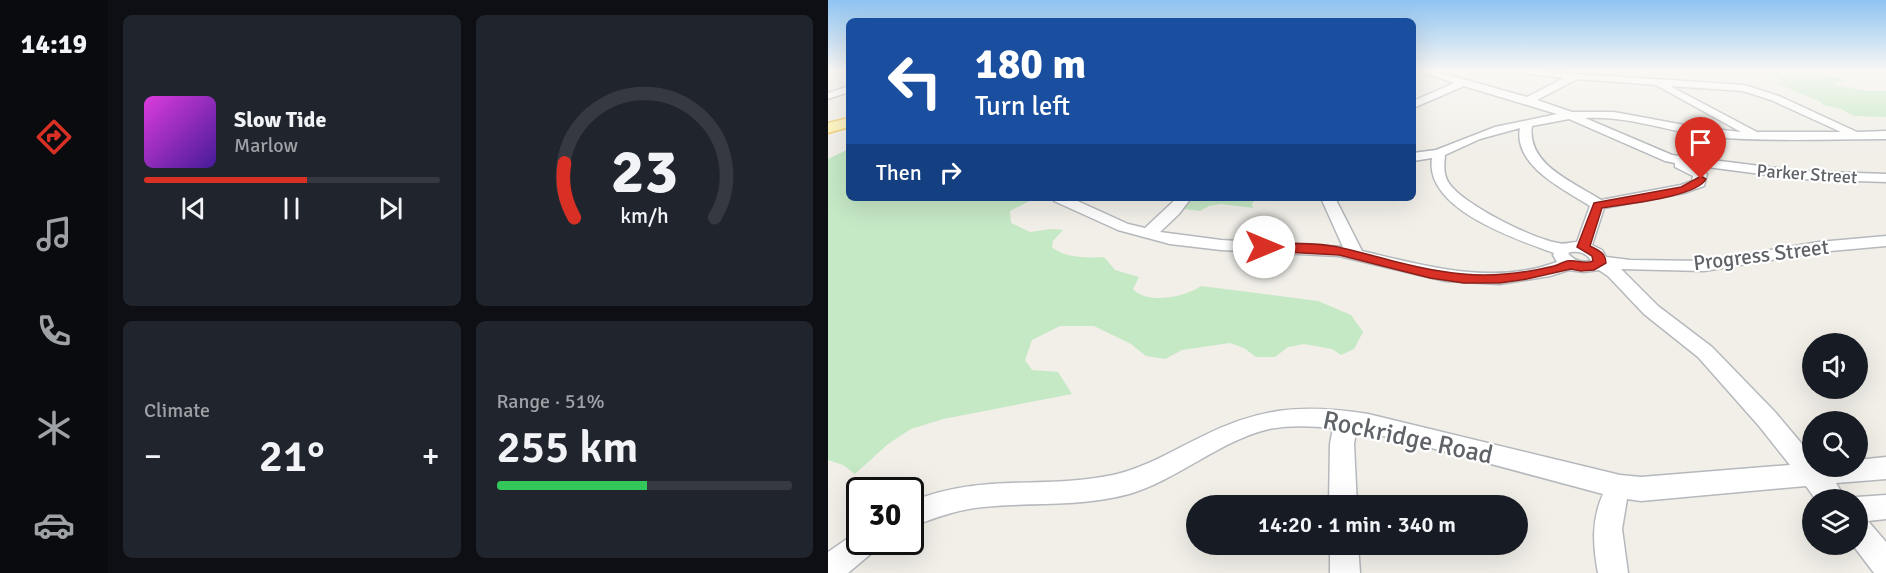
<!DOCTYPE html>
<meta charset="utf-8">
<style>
body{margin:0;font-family:Signika,sans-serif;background:#20242c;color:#f1f3f6;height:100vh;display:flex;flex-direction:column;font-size:22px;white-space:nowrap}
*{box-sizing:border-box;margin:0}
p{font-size:20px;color:#9ea1a6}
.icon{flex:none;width:33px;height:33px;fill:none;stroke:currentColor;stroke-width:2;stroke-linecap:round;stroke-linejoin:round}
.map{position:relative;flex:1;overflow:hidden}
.details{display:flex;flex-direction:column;gap:15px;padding:15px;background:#0d0f14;width:720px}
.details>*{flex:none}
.top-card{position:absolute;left:18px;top:18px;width:570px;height:183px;border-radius:9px;box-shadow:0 6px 24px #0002;background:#1a4fa0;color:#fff;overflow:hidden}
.buttons{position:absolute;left:974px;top:333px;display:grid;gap:12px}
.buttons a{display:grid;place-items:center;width:66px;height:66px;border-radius:50%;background:#171b24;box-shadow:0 6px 24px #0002;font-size:30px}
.speed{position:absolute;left:18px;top:477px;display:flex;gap:12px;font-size:30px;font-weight:700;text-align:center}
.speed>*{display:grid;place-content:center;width:78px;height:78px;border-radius:50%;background:#171b24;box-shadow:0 6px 24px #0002;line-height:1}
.speed .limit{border:3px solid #111;border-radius:9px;background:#fff;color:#111}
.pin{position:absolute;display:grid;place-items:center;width:51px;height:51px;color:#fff;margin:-62px -26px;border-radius:50% 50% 50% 0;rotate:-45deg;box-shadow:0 0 6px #0007}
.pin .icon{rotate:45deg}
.me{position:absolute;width:66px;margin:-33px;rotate:90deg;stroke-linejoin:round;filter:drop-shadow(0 0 4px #0008)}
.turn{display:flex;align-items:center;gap:21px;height:126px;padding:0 30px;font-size:27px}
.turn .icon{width:78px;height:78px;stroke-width:2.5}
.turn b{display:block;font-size:42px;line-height:51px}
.then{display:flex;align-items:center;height:57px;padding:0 30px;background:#0003;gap:12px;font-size:22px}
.big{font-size:45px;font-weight:600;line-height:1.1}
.details .tile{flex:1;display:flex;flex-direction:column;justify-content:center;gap:9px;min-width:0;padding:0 21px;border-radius:9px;background:#20242c}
.details .dial{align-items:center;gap:0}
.dial svg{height:156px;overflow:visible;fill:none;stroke:#363941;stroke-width:7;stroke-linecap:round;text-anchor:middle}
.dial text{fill:#f1f3f6;stroke:none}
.song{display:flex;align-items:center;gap:18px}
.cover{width:72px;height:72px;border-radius:9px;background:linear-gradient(135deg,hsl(300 70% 55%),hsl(260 70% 35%))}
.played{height:6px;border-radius:3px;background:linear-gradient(90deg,#d93025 55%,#363941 55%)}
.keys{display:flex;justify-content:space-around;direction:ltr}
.heat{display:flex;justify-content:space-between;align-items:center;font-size:33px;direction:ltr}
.charge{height:9px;border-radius:4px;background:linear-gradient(90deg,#34c759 51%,#363941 0)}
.details .tiles{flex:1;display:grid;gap:15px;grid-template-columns:repeat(2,1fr)}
.trip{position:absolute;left:358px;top:495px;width:342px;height:60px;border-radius:30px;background:#171b24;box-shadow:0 6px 24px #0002;font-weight:600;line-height:60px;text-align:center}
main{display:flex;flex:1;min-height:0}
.tab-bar{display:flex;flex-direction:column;width:108px;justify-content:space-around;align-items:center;background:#090b0e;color:#9ea1a6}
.tab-bar .icon{width:42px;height:42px}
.tab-bar .on{color:#d93025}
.tab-bar b{font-size:27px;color:#f1f3f6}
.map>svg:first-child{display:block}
.green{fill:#c5e8c5}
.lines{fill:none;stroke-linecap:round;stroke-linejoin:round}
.minor-casing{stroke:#b5b8bc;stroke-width:3}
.major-casing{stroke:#f2c960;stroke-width:3}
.minor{fill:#fff;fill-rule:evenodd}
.major{fill:#fff2af;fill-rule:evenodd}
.route{fill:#d93025;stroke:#8d1f18;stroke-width:1.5}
.labels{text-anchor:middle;stroke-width:4.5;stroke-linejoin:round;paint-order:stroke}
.far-street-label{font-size:18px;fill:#5f6368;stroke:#fff}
.street-label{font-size:21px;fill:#5f6368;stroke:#fff}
.near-street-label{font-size:26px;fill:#5f6368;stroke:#fff}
</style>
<main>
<nav class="tab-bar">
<b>14:19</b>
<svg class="icon on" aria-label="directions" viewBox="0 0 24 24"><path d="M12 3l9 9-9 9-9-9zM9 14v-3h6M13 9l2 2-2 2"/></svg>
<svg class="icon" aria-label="music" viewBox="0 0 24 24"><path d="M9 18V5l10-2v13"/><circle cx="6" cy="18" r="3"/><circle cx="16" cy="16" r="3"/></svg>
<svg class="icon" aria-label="phone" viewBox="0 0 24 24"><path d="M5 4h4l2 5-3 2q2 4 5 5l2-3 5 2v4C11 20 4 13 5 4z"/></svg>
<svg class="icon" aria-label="climate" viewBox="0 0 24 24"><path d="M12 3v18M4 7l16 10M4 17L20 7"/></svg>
<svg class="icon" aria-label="car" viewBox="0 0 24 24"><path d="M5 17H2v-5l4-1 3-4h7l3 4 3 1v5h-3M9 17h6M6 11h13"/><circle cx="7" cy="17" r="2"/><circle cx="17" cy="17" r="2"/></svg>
</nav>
<section class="details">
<div class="tiles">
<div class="tile">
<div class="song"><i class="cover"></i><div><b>Slow Tide</b><p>Marlow</p></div></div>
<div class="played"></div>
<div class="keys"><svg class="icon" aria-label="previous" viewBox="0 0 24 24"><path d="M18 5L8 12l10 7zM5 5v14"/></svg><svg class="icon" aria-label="pause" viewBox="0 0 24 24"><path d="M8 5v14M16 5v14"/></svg><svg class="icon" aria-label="next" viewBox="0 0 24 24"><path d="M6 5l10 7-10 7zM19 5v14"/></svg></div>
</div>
<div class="tile dial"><svg viewBox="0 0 100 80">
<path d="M14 69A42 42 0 1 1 86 69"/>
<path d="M14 69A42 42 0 0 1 9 41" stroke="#d93025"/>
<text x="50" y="56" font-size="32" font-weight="700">23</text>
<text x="50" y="72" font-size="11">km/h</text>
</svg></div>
<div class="tile"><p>Climate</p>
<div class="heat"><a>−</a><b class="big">21°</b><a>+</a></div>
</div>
<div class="tile"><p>Range · 51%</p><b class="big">255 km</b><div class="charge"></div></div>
</div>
</section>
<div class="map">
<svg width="1058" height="573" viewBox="0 0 1058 573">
<rect width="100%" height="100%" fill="#f1efe8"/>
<path class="green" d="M 932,70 L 985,70 L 1018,81 L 1005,84 L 1038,91 L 1058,91 L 1058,117 L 1026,116 L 1013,109 L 995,105 L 993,102 L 948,83 L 954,82 L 953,78 L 939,75 Z
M 21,149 L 21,198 L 207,198 L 182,211 L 183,223 L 202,232 L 223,229 L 235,230 L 225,241 L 224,247 C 235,258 261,258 276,257 L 287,270 L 311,277 L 305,289 C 320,305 357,297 373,286 L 490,301 L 523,315 L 535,332 L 526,349 L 513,355 L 504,349 L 476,344 L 460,347 L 447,357 L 428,357 L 416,348 L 402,343 L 354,350 L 337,359 L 318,356 L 303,344 L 266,326 L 232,326 L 204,340 L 197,360 L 204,370 L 230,372 L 244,394 L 115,419 L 83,429 L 60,444 L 27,474 L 15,465 L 0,460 L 0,159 Z
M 357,198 L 428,198 L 424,204 L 425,208 L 393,204 L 381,206 L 372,211 L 349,208 Z"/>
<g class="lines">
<defs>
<path id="minor" d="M 589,70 L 603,70 L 699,97 L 736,78 L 696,73 L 692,70 L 916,85 L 951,96 L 1029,132 L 1058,131 L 1058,139 C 1000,139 941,142 884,137 C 841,132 800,115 757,118 L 844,155 L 971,171 L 1058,174 L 1058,182 L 971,179 L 864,165 L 879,174 L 876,186 L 856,193 L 776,208 L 764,245 L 774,250 L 778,257 L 802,260 L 876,261 L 991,242 L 1058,236 L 1058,246 L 991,252 L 876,271 L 793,269 L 830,306 L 884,347 L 947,412 L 984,456 L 984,466 L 1029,466 L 1029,460 L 1058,457 L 1058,479 L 1008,483 L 1018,500 L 988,500 L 978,486 L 813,501 L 799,499 L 794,529 L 800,573 L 770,573 C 765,545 763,521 775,494 L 566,438 L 528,431 L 526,444 L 529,506 L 501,506 L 502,444 L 505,428 C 484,426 462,425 441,429 C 391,441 351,479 301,494 C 254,507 205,502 156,507 C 130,509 107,518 82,527 L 82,502 C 155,472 214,490 285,475 C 317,468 344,451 373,437 C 433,407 474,404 540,414 L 792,475 L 813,477 L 962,465 L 931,426 L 870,357 L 816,314 L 780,276 L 771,270 L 756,272 L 741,270 L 722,276 L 672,284 L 617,281 L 511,256 L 393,250 L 342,244 L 290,230 L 226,201 L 224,198 L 243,198 L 300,224 L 317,228 L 349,198 L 363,198 L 351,214 L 332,232 L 393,240 L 515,247 L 493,198 L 507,198 L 534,251 C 598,266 665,286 729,262 L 725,255 L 726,253 C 688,239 596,209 604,158 L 585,161 L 585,153 L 608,150 L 667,127 L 729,114 L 636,86 L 585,108 L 585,101 L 626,83 ZM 749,79 L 828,85 L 913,132 L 867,127 L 786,112 L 744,112 L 709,100 ZM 842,86 L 915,91 L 943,100 L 1013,132 L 929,132 ZM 741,119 L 837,161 L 847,163 L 847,167 L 865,176 L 864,181 L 853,185 L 773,200 C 745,182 698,164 704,126 ZM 692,128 C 685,166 736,189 762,206 L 749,242 C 743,242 736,245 730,243 C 703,238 641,207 623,186 C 615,176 616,167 617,155 L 652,139 ZM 743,252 C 751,251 759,253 763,261 C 753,263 746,261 740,253 Z
M 21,86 L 21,92 L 0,99 L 0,93 Z
M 1058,495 L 1058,519 L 1040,521 L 1058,542 L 1058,573 L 1046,573 L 1024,544 L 1029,544 L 1029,500 L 1021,500 L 1029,497 Z
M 32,530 L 32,542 L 49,542 L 45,552 L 20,573 L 0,573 L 0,552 Z
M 502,544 L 530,544 L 532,573 L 502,573 Z"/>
<path id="major" d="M 21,118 L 21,127 L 0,133 L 0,123 Z"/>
</defs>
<use href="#minor" class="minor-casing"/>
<use href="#major" class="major-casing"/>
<use href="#minor" class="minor"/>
<use href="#major" class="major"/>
</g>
<linearGradient id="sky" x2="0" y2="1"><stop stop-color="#8fc3f1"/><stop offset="0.47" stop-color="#f9f8f5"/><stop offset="1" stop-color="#f9f8f5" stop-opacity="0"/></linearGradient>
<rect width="1058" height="150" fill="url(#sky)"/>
<path class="route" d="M 873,176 L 878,179 C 869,197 796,204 774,208 L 762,246 C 770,250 778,253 778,263 L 766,270 L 753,271 L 743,269 L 699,279 L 672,283 L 636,283 L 602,278 L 511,255 L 436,251 L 430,247 L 436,243 C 461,244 489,242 514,248 C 554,257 594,271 635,274 C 665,277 697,273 726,266 C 731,265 734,262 739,261 C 748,259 756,265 765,261 L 764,256 L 749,247 L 766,203 L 853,187 Z"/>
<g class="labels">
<g class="far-street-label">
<text transform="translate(979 174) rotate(4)" y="6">Parker Street</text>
</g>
<g class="street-label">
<text transform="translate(933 255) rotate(-7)" y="7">Progress Street</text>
</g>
<g class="near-street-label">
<text transform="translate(580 437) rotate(12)" y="9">Rockridge Road</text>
</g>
</g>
</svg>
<div class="buttons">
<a><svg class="icon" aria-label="sound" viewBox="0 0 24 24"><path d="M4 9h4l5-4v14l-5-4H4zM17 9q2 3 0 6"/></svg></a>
<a><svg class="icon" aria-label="search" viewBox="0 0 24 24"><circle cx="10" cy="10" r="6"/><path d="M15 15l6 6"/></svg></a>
<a><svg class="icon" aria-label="layers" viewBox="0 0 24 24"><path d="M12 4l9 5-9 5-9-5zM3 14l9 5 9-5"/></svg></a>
</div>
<div class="speed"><div class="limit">30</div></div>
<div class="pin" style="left:873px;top:179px;background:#d93025"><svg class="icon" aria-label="arrive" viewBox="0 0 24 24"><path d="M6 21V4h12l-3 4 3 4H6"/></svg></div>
<svg class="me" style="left:436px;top:247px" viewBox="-20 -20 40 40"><circle r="19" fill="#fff"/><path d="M0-13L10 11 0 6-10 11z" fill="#d93025"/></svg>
<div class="trip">14:20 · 1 min · 340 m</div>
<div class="top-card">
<div class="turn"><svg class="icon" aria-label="left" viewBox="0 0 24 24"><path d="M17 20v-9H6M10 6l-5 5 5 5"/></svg><div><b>180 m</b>Turn left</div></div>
<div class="then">Then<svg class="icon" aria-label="right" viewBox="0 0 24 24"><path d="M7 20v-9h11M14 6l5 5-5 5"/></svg></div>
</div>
</div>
</main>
